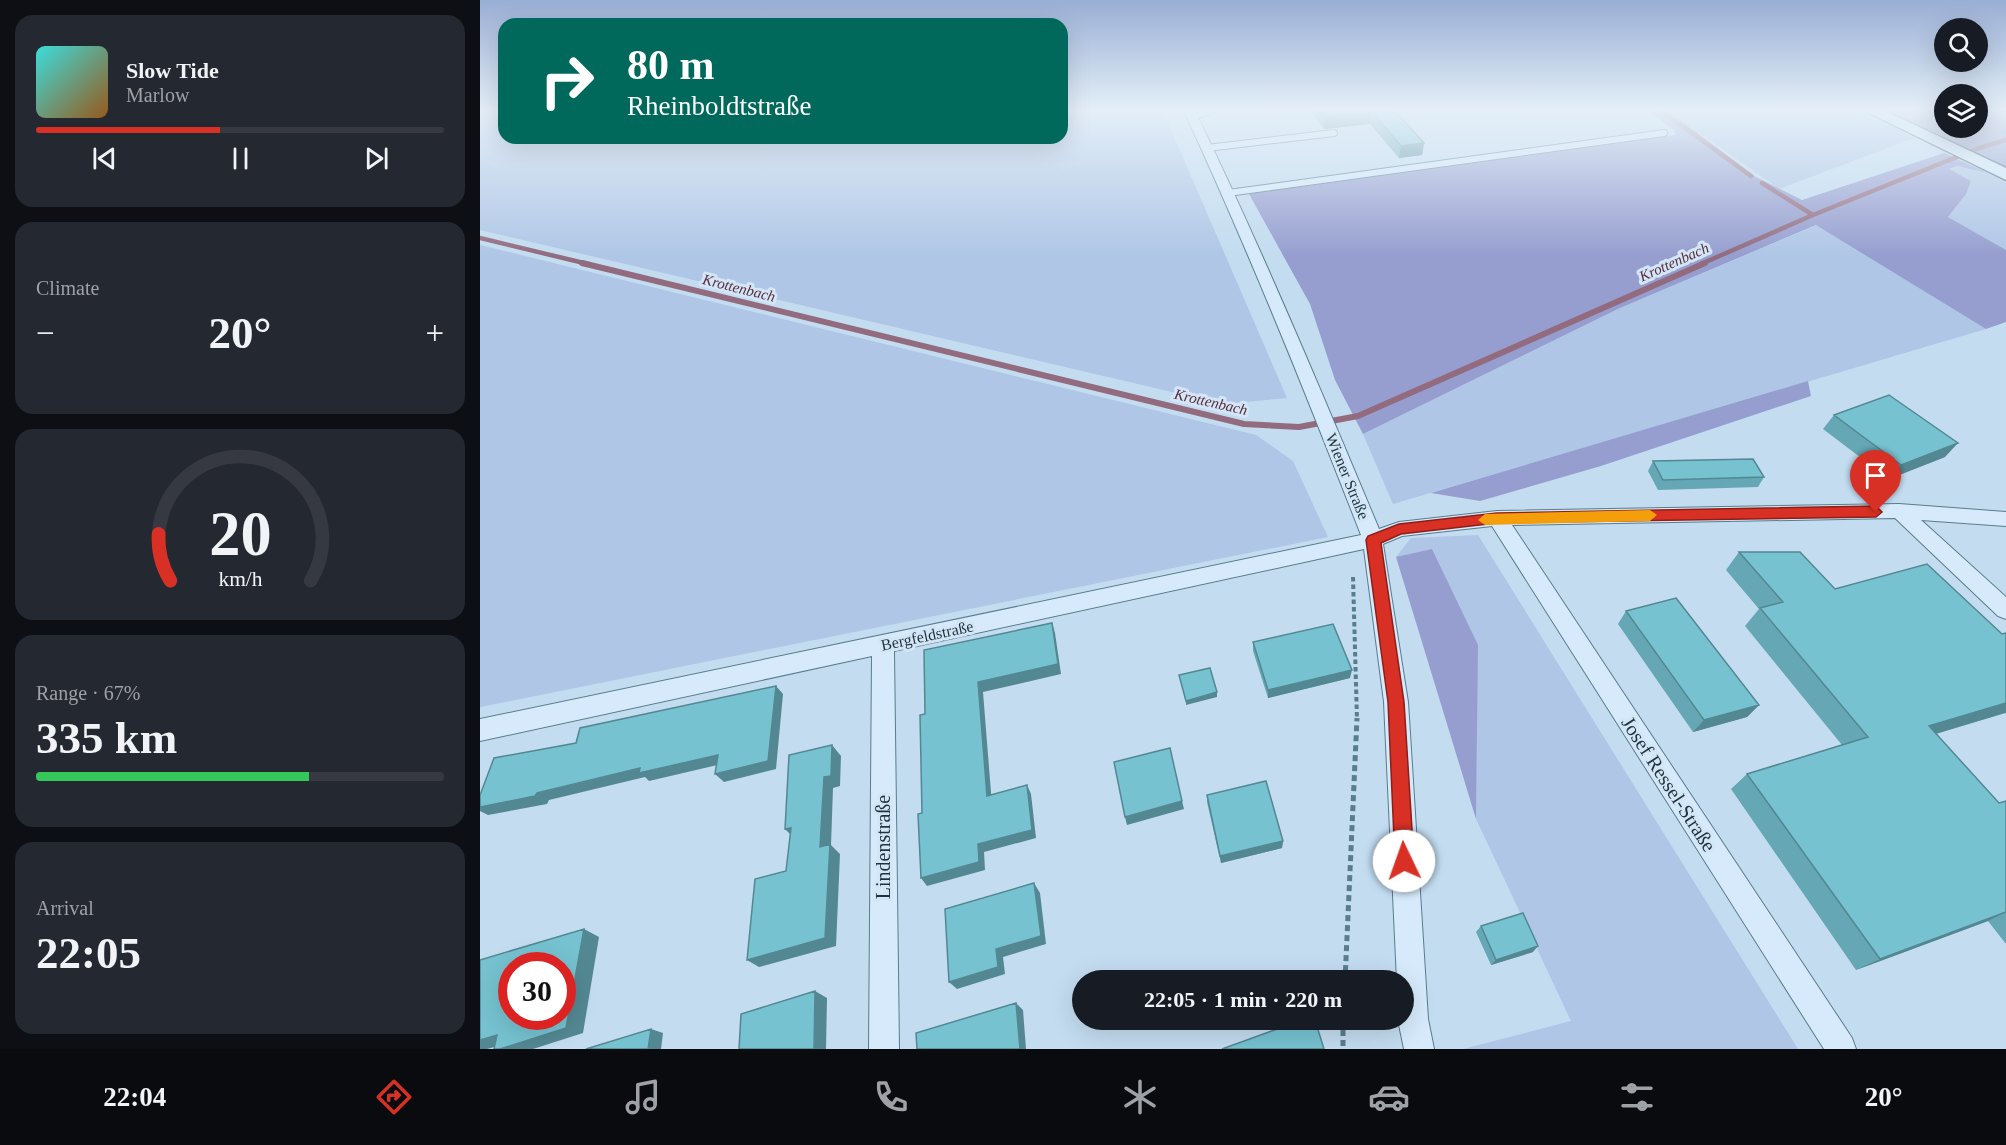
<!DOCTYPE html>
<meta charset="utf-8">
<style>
body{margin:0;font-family:Georgia,serif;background:#242831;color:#f1f3f6;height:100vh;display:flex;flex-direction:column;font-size:22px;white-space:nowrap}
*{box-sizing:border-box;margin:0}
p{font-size:20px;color:#9ea1a6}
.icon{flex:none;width:33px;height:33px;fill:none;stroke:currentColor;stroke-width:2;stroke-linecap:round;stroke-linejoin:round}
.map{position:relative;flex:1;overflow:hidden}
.panel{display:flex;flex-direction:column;gap:15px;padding:15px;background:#0d0f14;width:480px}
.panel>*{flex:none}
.banner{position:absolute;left:18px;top:18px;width:570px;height:126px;border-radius:18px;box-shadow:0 6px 24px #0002;background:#00695c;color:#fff;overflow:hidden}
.controls{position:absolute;left:1454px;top:18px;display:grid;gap:12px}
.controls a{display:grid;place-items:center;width:54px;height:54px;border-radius:50%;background:#171b24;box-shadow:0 6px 24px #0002;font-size:30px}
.speed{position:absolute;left:18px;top:952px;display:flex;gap:12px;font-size:30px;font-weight:700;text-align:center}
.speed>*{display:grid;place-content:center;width:78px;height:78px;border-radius:50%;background:#171b24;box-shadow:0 6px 24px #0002;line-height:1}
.speed .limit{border:9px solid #d22;background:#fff;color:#111}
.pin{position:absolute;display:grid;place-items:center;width:51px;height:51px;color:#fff;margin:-62px -26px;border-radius:50% 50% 50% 0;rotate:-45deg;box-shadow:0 0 6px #0007}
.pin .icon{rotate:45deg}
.me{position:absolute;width:66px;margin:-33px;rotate:357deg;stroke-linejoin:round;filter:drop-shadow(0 0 4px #0008)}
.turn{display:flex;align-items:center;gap:21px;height:126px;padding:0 30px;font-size:27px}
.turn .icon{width:78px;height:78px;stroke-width:2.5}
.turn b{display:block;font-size:42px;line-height:51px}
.big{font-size:45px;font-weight:700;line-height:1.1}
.panel .tile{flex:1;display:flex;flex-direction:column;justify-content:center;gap:9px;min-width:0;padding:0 21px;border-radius:18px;background:#242831}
.panel .dial{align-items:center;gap:0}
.dial svg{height:156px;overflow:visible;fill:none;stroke:#363941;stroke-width:7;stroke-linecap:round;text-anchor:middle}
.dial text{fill:#f1f3f6;stroke:none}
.song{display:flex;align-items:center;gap:18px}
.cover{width:72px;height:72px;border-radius:9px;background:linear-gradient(135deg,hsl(180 70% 55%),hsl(30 70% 35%))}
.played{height:6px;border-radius:3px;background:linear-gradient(90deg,#d93025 45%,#363941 45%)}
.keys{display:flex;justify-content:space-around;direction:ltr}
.heat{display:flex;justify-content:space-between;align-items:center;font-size:33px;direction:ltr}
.charge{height:9px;border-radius:4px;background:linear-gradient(90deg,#34c759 67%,#363941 0)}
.trip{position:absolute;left:592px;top:970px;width:342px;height:60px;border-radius:30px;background:#171b24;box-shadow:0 6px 24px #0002;font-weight:700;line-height:60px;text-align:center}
.dock{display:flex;height:96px;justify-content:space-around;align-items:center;background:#090b0e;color:#9ea1a6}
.dock .icon{width:42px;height:42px}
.dock .active{color:#d93025}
.dock b{font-size:27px;color:#f1f3f6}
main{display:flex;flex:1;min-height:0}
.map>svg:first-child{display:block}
.farmland{fill:#afc6e6}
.green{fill:#969ecf}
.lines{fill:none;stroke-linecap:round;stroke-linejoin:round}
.stream-far1{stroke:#926b7f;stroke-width:4.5}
.stream{stroke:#926b7f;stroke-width:6}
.lane-casing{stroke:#587d8c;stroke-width:8}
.street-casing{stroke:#587d8c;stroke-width:2}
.secondary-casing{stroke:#3c616d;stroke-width:3}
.path-far1{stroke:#587d8c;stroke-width:4;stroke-dasharray:4.5 3;stroke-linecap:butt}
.path{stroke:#587d8c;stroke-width:5;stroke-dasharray:6 4;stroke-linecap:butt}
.lane{stroke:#d6eafb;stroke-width:6}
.street{fill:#d6eafb;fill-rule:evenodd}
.secondary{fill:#d6eafb;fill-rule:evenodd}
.wall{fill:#65a7b4}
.shaded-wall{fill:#538892}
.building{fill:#76c2d1;stroke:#538892;stroke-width:1.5;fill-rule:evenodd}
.route{fill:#d93025;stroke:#8d1f18;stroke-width:1.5}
.slow{fill:#f59e0b}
.labels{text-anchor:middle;stroke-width:6;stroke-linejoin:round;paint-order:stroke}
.far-water-label{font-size:15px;font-style:italic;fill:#5b2c3b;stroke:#d3e6f7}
.street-label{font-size:16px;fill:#1d343b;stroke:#d3e6f7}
.near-street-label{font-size:20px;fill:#1d343b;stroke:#d3e6f7}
</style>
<main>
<section class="panel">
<div class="tile">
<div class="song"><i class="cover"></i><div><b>Slow Tide</b><p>Marlow</p></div></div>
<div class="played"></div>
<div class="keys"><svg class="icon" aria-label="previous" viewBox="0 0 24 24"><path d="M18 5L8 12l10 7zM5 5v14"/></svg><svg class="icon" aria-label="pause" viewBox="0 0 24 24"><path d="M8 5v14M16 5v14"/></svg><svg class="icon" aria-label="next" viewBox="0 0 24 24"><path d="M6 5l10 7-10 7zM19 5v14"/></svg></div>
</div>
<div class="tile"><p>Climate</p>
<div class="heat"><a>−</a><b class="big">20°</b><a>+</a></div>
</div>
<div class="tile dial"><svg viewBox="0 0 100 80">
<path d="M14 69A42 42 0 1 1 86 69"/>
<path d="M14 69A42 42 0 0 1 8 45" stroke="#d93025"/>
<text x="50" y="56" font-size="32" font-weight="700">20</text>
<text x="50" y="72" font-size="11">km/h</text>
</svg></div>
<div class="tile"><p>Range · 67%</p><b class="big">335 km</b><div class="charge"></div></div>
<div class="tile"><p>Arrival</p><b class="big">22:05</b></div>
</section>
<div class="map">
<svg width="1526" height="1049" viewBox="0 0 1526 1049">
<rect width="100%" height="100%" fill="#c3dcf0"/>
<path class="farmland" d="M 0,109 L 24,109 L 24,138 L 582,138 L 582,109 L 682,109 L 807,398 L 743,404 L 0,230 Z
M 1186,109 L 1375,109 L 1434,138 L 1299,189 Z
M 1477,166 L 1508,173 L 1526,182 L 1526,250 L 1468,217 L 1486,194 L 1468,169 Z
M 1337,225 L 1506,329 L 913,504 L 883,434 L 1140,308 Z
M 0,245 L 776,435 L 813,461 L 848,537 L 0,707 Z
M 998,535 L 1318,1049 L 983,1049 L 1091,1021 L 996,819 L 997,645 L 916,557 L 931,538 Z"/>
<path class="green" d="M 1166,109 L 1186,109 L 1276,177 L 1322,200 L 1464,153 L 1508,173 L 1477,166 L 1469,169 L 1491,181 L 1486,194 L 1468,217 L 1526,250 L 1526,322 L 1506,329 L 1336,225 L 1140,308 L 883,434 L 855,380 L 830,304 L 769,194 L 1195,135 L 1195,131 Z
M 1401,109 L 1464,109 L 1464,128 L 1497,128 L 1497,109 L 1526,109 L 1526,167 Z
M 1328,381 L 1331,396 L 1121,466 L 1000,501 L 951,493 Z
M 952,549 L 998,645 L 996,819 L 916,557 Z"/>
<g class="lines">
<path class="stream-far1" d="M 1179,109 L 1271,176
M 1282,183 L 1333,215
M 0,238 L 108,264
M 1221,264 L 1333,215 L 1499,148 L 1526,140"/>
<path class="stream" d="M 102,263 L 764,424 L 819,427 L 878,416 L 1225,263"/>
<defs>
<path id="lane" d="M 713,117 L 734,109
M 727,148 L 854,133
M 748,193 L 1184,133"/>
<path id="street" d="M 703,109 L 714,109 C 781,247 840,388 899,529 L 919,522 L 1017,511 L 1419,504 L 1526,512 L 1526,526 L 1441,520 L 1526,597 L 1526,619 L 1518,616 L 1415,518 L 1032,525 L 1372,1038 L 1376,1049 L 1344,1049 L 1012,526 L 922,536 L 903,544 L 928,702 L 948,1019 L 954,1049 L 924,1049 L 918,1020 L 924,1020 L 924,981 L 917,981 L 904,702 L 884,549 L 414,651 L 419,1049 L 389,1049 L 392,656 L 0,741 L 0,719 L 881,535 C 825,391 768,249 703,109 Z"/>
<path id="secondary" d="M 1381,109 L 1401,109 L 1526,168 L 1526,180 Z"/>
</defs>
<use href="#lane" class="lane-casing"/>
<use href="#street" class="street-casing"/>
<use href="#secondary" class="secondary-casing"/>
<path class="path-far1" d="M 873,577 L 877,720"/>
<path class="path" d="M 865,981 L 877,718
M 863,1020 L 863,1049"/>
<use href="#lane" class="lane"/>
<use href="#street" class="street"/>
<use href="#secondary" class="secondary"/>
</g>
<path class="wall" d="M 829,109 L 913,109 L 944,143 L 942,155 L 919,158 L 890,124 L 844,129 Z
M 1354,415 L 1465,457 L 1409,479 L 1343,429 Z
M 1173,461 L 1284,477 L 1278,487 L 1178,490 L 1168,471 Z
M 1259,552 L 1355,589 L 1522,634 L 1526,633 L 1526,714 L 1525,713 L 1456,734 L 1519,803 L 1526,801 L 1526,944 L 1508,921 L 1376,970 L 1251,789 L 1267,774 L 1362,745 L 1265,626 L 1279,609 L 1246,570 Z
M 1146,611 L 1279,705 L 1267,717 L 1213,732 L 1138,624 Z
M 773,642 L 870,678 L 788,698 L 773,651 Z
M 727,795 L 803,841 L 802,848 L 741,863 L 727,802 Z
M 1001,926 L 1053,952 L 1011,965 L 996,932 Z"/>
<path class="shaded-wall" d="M 891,111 L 890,124 L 844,129 L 845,116 Z
M 944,143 L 942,155 L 919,158 L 921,146 Z
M 1478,443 L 1465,457 L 1409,479 L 1421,465 Z
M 572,623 L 575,633 L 581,674 L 503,692 L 512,805 L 507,796 L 498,682 Z
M 872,670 L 870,678 L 788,698 L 788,690 Z
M 296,686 L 303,694 L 296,769 L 244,782 L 235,774 Z
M 737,692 L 737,697 L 706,705 L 706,701 Z
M 1526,703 L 1526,712 L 1525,713 L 1428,742 L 1449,726 Z
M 1279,705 L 1267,717 L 1213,732 L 1224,720 Z
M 352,745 L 361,756 L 360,786 L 353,788 L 351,845 L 360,854 L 356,946 L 279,967 L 267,960 L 340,847 L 344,777 Z
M 238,755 L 246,763 L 169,781 L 165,777 L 69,800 L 67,804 L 8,815 L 0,811 L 0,807 L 160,768 Z
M 547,785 L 551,794 L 556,838 L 504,852 L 505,870 L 447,886 L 441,878 Z
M 702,801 L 704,809 L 647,825 L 645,817 Z
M 311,828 L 315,839 L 305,829 Z
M 803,841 L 802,848 L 741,863 L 740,856 Z
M 554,883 L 560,893 L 566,944 L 523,957 L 525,974 L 477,989 L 469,982 L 516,949 Z
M 1526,912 L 1508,921 L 1376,970 L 1400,959 Z
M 104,929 L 119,937 L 103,1033 L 53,1049 L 20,1049 Z
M 1058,946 L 1053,952 L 1011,965 L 1016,960 Z
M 335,991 L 347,998 L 346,1049 L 334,1049 Z
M 536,1003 L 543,1010 L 546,1049 L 540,1049 Z
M 171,1029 L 183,1033 L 181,1049 L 168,1049 Z
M 17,1035 L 36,1041 L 7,1049 L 0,1049 L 0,1040 Z"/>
<path class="building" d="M 839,109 L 913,109 L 944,143 L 921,146 L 891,111 L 845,116 Z
M 1409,395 L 1478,443 L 1421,465 L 1354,415 Z
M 1273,459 L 1284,477 L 1183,480 L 1173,461 Z
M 1259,552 L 1320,552 L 1355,589 L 1447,564 L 1522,634 L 1526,633 L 1526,703 L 1449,726 L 1519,803 L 1526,801 L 1526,912 L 1400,959 L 1267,774 L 1388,737 L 1280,608 L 1303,602 Z
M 1196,598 L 1279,705 L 1224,720 L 1146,611 Z
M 572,623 L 578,664 L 498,682 L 507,796 L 547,785 L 552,830 L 498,844 L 499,862 L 441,878 L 438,814 L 442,813 L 440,715 L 445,714 L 444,650 Z
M 853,624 L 872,670 L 788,690 L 773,642 Z
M 730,668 L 737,692 L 706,701 L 699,675 Z
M 296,686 L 288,761 L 235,774 L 238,755 L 159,773 L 160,768 L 57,793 L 55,796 L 0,807 L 0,795 L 14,758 L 96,743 L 100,728 Z
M 352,745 L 351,776 L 344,777 L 340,847 L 350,844 L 345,938 L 267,960 L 275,879 L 306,871 L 311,828 L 305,829 L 309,755 Z
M 690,748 L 702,801 L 645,817 L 634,762 Z
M 786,781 L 803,841 L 740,856 L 727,795 Z
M 554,883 L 561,936 L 516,949 L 518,967 L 469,982 L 465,909 Z
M 1043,913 L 1058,946 L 1016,960 L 1001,926 Z
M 104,929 L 86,1028 L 20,1049 L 14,1049 L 17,1035 L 0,1040 L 0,960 ZM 32,966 L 82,966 L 82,1017 L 32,1017 Z
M 335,991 L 334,1049 L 259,1049 L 261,1014 Z
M 536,1003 L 540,1049 L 437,1049 L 436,1033 Z
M 822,1020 L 835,1020 L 844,1049 L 742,1049 Z
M 171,1029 L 168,1049 L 106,1049 Z"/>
<linearGradient id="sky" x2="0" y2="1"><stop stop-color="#99aed4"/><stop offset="0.43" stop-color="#e4eff8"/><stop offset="1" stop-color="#e4eff8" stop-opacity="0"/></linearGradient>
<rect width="1526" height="256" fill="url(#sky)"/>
<path class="route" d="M 1396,506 L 1402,512 L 1396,517 L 1017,523 L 921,534 L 901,543 L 924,702 L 934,861 L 931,867 L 924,870 L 918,867 L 915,861 L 908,702 L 886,540 L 888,536 L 919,524 L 1017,513 Z"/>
<path class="slow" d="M 1170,510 L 1177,515 L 1170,521 L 1005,525 L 998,520 L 1005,514 Z"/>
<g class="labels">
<g class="far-water-label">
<text transform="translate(1194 262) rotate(-24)" y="5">Krottenbach</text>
<text transform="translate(259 288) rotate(14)" y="5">Krottenbach</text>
<text transform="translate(731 402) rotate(13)" y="5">Krottenbach</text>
</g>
<g class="street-label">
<text transform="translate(868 476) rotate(68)" y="6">Wiener Straße</text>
<text transform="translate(447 635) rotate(-12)" y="6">Bergfeldstraße</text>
</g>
<g class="near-street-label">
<text transform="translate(1189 784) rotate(57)" y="7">Josef Ressel-Straße</text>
<text transform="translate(403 847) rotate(-90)" y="7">Lindenstraße</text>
</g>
</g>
</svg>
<div class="controls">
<a><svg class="icon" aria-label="search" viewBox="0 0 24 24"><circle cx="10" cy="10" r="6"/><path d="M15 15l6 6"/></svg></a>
<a><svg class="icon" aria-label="layers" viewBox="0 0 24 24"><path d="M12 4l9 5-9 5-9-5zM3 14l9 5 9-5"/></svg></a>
</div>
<div class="speed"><div class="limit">30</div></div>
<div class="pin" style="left:1396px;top:512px;background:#d93025"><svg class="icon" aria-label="arrive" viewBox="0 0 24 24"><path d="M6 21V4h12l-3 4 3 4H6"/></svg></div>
<svg class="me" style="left:924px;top:861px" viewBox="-20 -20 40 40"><circle r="19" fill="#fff"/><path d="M0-13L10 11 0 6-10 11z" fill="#d93025"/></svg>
<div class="trip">22:05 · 1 min · 220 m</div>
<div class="banner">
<div class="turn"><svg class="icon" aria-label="right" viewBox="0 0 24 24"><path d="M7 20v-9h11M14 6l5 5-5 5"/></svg><div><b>80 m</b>Rheinboldtstraße</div></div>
</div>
</div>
</main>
<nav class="dock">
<b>22:04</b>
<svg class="icon active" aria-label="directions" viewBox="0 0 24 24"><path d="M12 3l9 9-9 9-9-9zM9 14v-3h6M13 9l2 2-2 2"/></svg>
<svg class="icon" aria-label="music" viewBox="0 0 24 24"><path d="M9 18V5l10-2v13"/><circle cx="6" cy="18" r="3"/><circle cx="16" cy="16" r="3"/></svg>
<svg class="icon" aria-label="phone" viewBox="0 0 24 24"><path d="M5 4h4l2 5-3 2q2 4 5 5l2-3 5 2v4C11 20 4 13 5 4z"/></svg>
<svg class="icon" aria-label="climate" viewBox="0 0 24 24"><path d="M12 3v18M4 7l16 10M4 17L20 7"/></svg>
<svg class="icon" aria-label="car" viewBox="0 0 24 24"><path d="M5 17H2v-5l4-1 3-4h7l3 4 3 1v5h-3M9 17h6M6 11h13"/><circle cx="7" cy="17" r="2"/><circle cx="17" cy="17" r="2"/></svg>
<svg class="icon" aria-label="filters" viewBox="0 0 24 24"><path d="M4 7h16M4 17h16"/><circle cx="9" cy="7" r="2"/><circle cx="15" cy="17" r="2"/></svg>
<b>20°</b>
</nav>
